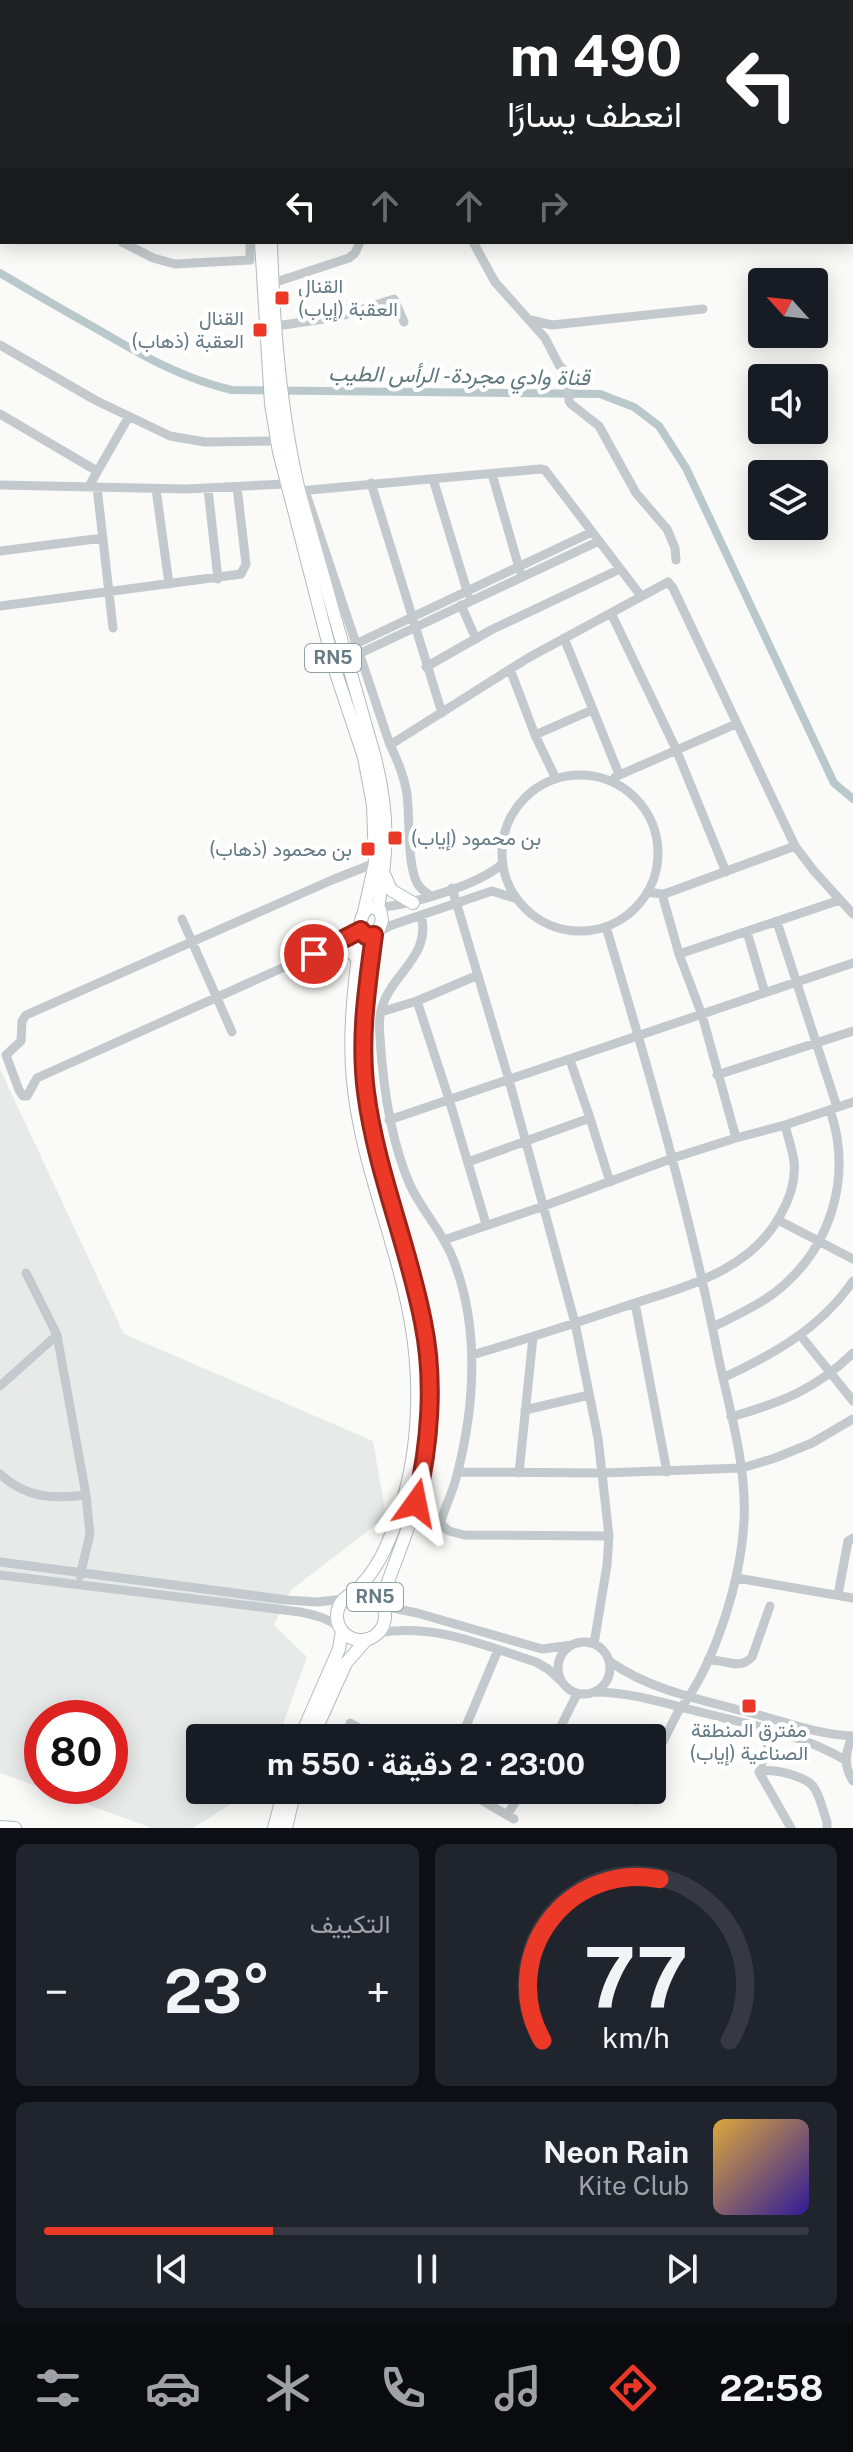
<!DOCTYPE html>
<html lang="ar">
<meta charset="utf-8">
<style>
body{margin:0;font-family:"Public Sans",Vazirmatn,sans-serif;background:#20242c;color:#f1f3f6;direction:rtl;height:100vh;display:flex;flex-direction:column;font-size:30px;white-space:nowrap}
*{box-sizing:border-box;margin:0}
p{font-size:26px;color:#9ea1a6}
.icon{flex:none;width:44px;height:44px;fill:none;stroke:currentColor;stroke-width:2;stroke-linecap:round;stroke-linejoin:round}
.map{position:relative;height:1828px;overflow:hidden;direction:ltr}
.drawer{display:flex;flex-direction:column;gap:16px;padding:16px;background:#0d0f14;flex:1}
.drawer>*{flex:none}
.guide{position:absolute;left:0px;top:0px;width:854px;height:244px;box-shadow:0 4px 20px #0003;direction:rtl;background:#202124;color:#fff;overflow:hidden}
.needle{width:52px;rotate:297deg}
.buttons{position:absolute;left:748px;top:268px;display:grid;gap:16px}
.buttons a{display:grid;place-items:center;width:80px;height:80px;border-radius:8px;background:#171b24;box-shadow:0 4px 20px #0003;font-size:40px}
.speed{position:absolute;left:24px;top:1700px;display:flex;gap:16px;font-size:40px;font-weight:700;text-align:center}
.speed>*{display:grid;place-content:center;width:104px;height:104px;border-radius:50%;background:#171b24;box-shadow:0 4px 20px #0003;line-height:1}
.speed .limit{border:12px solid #d22;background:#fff;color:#111}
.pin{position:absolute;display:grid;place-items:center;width:68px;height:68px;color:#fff;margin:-34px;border:4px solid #fff;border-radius:50%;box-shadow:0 2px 8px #0007}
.me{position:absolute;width:88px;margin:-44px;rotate:12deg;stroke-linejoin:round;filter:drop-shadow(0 0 6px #0008)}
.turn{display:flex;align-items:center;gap:28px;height:168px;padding:0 40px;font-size:36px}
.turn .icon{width:104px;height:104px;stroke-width:2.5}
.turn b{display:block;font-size:56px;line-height:68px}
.lanes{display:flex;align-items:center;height:76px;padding:0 40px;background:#0003;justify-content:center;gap:40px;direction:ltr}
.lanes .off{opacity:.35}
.big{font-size:60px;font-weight:700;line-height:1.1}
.drawer .tile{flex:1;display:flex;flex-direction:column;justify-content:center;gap:12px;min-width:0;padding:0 28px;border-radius:12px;background:#20242c}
.drawer .dial{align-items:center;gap:0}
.dial svg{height:208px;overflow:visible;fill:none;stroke:#363941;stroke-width:7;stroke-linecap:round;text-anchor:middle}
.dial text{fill:#f1f3f6;stroke:none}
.song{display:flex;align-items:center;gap:24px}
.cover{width:96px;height:96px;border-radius:12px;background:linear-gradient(135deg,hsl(40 70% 55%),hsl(250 70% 35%))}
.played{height:8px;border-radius:4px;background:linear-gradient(90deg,#eb3827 30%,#363941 30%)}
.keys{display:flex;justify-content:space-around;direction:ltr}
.heat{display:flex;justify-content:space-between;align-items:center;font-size:44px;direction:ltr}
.drawer .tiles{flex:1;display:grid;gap:16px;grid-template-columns:1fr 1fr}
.tile:last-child{grid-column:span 2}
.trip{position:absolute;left:186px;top:1724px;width:480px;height:80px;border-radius:8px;background:#171b24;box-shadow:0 4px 20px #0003;font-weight:700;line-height:80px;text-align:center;direction:rtl}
.tabs{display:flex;height:128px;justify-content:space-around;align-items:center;background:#090b0e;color:#9ea1a6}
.tabs .icon{width:56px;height:56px}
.tabs .selected{color:#eb3827}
.tabs b{font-size:36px;color:#f1f3f6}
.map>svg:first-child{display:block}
.built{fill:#e8eae9;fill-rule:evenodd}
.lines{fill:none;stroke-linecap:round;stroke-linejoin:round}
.canal{stroke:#b9c8ca;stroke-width:8}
.highway-casing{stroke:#b4babd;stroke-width:14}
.minor{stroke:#c3c9cc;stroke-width:9}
.highway{stroke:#fff;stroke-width:12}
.route-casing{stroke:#992419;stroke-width:20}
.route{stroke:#eb3827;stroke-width:14}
.poi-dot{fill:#eb3827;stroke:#fff;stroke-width:3}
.labels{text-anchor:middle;stroke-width:8;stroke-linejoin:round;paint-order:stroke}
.shield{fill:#fff;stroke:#92a2a9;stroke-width:2}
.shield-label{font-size:18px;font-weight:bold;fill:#647a84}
.poi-label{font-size:20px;fill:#647a84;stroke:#fff;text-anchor:start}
.water-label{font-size:22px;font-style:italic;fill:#5f797d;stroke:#fff}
</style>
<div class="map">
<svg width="853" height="1828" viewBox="0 0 853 1828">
<rect width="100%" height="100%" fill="#fafaf8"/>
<path class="built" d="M 0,1069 L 124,1334 L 373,1441 L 386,1517 L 291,1590 L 274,1625 L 307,1657 L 278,1738 L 200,1738 L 200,1790 L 253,1790 L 193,1828 L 152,1828 L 0,1773 ZM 42,1718 L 110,1718 L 110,1786 L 42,1786 Z"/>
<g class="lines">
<path class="canal" d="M 0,273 C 32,292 65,311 97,329 C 140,354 182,379 232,390 L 600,394 L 634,407 L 659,426 L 686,468 L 834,783 L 853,799"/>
<defs>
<path id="highway" d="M 285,2 L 285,0
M 295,2 L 295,0
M 261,242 L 271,404 L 279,452 L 336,673 L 364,757 L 373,805 L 375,863 L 364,912
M 271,242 C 273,325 280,410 299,491 L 375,758 C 389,814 388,852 378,908
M 385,876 L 391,890 L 413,903
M 371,907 L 380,910 L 382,920 L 378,932 L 368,937 L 362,933 C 359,924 361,911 371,907 Z
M 374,935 C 363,1011 359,1070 376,1147 C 394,1228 428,1305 429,1390 C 430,1428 426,1468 415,1505 C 406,1538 391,1570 381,1603
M 338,943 L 359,959
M337 1616a24 24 0 1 1 48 0a24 24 0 1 1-48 0Z
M 353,1593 C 377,1572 388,1545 398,1516 C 419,1456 422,1385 411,1323 C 397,1241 361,1165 353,1081 C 348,1031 355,979 361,930
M 300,1738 L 339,1649 L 342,1631
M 312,1738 L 346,1663 L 367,1639
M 0,1827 L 15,1828
M 274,1828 L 284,1790
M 286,1828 L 295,1790"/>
</defs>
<use href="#highway" class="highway-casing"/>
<path class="minor" d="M 91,0 L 101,2
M 192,0 L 197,2
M 320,0 L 321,2
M 116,2 L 116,0
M 181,2 L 182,0
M 445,2 L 450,0
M 0,49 L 2,49
M 0,109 L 2,110
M 0,172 L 2,173
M 122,242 L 153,258 L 175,264 L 250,260 L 250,242
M 473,242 L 495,282 L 545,338 L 559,365 L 568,374 L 569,401 L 571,404 L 599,426 L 636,493 L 667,529 L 675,548 L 676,560
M 273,283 L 349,258 L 355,253 L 360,242
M 531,320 L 552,325 L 703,309
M 276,326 L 338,317 L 394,299 L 404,322
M 0,345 L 95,400 L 170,436 L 205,442 L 278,441
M 0,414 L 97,471
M 492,474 L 520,571
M 433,479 L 468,594
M 371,483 L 442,713
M 0,485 L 186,489 L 286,484
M 89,486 L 128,418
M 97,487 L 113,628
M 156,489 L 169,584
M 208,489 L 218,579
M 299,491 L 540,469 L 545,470 L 641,596
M 305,491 L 390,745
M 0,551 L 103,538
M 461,605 L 476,639
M 0,606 L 241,574 L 246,564 L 237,487
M 611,613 L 676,749 L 726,872
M 564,638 L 619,774
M 345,649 L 592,532
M 348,659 L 599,541
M 426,667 L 491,630 L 620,569
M 510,669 L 535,735 L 556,779
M 535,735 L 592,710
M502 853a78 78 0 1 1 156 0a78 78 0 1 1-156 0Z
M 615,777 L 736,724
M 795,846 L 814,871 L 853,914
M 452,888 L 509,1080 L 575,1323 L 598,1438 L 609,1536 L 607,1565 L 594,1644
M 662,894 L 679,954 L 702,1015 L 736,1138
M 431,896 C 425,892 420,889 417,883 C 407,863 410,818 407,794 C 404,776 398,761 390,745 L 528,658 L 668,582 L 673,588 L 795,846 L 667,893 L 662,894 L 647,892
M 378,908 C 412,904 476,886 501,865
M 421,915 C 432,956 392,973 382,1007 C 379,1016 379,1027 380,1037 C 383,1087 390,1139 410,1185 C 422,1211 443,1232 453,1259 C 480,1327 475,1405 457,1475 C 453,1491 446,1505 441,1521 L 442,1525 L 449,1531 L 464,1535 L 609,1536
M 182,919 L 232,1032
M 777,922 L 837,1107
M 606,927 C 649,1070 690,1213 719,1360 C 730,1412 747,1467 744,1521 C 741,1579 716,1661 681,1708
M 361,930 L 338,943 L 37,1078 L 27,1096 L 23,1096 L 19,1090 L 6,1055 L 21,1041 L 22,1021 L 26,1015 L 332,880 L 375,863
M 378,932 L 392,925 L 492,891 L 514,898
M 747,932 L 765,993
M 679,954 L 840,900
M 417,1001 L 449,1099 L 486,1224
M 381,1012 L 417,1001 L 478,975
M 570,1060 L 590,1118
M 717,1075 L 853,1031
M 389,1120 L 853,963
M 468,1162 L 590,1118 L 610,1182
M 778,1220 L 853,1259
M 444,1240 L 544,1206 L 673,1158 L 736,1138 L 785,1125 L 853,1102
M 635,1303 L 667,1472
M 713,1327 C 733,1317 755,1307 773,1294 C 831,1250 853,1177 830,1110
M 57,1335 L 86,1495 L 90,1534 L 80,1576
M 801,1336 L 853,1401
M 472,1355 C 523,1340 573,1324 623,1307 C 682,1287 750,1273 781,1214 C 790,1198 796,1179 794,1161 C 792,1149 788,1137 785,1125
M 723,1378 C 774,1354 821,1328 853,1281
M 0,1386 L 57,1335 L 26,1273
M 525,1410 L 589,1395
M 731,1417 C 780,1403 817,1389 853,1353
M 458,1472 L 603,1473 L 742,1468 L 775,1458 L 812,1443 L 853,1419
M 519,1473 L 533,1337
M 0,1474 C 26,1498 52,1499 86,1495
M 0,1562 L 287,1600 L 318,1602 L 343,1599
M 0,1575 L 300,1612 C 315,1615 328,1618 340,1628
M 737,1578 L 853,1598
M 838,1595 L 848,1541 L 853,1538
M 383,1606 L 417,1613 L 542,1649 L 572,1645
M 377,1633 C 436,1623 482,1645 536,1662 L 548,1669 L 561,1681
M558 1668a26 26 0 1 1 52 0a26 26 0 1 1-52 0Z
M 708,1660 C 725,1659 739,1671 752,1657 L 770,1606
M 609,1661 C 651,1691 706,1701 755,1714 C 788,1723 820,1735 853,1736 C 845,1751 843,1766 853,1781
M 594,1692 C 632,1692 667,1704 704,1713 C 752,1725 802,1734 845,1760
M 350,1723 L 376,1738
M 773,1731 L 759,1772 L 791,1828
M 461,1738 L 498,1650
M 555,1738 L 577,1694
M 604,1738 C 625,1726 641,1733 662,1740
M 652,1763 L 680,1708
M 759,1772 C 771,1767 804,1776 813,1786 C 820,1795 823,1811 827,1822 L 827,1828
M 464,1790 L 514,1819
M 635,1800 L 640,1790
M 507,1815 L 523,1790"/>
<use href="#highway" class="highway"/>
</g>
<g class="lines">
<defs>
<path id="route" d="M 314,954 L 361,930 L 366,936 L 374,935 C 367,988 359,1038 366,1092 C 376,1171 408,1244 423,1322 C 435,1380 430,1445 416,1503"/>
</defs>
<use href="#route" class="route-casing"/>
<use href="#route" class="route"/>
</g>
<g class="poi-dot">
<rect x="274" y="290" width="16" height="16" rx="4"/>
<rect x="252" y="322" width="16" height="16" rx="4"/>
<rect x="387" y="830" width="16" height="16" rx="4"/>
<rect x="360" y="841" width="16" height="16" rx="4"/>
<rect x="741" y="1698" width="16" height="16" rx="4"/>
</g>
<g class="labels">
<g class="shield">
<rect x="305" y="644" width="56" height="28" rx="6"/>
<rect x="347" y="1583" width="56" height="28" rx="6"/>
</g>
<g class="shield-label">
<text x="333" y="664">RN5</text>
<text x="375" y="1603">RN5</text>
</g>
<g class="poi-label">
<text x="298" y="293">القنال<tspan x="298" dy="23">العقبة (إياب)</tspan></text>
<text x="244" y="325" text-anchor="end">القنال<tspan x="244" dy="23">العقبة (ذهاب)</tspan></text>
<text x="411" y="845">بن محمود (إياب)</text>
<text x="352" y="856" text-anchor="end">بن محمود (ذهاب)</text>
<text x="749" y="1737" text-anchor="middle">مفترق المنطقة<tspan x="749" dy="23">الصناعية (إياب)</tspan></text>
</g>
<g class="water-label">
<text transform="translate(459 375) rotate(1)" y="8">قناة وادي مجردة - الرأس الطيب</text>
</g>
</g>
</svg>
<div class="buttons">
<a><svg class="needle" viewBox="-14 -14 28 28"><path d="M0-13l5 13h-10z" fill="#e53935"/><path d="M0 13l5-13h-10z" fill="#9ea1a6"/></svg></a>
<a><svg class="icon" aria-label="sound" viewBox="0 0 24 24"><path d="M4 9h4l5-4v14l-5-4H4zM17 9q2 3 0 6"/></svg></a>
<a><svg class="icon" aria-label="layers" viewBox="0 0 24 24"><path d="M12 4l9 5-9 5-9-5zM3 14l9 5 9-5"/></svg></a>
</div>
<div class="speed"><div class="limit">80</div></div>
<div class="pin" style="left:314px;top:954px;background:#d93025"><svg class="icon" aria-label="arrive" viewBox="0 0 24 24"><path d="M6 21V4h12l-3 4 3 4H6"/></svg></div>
<svg class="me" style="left:416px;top:1503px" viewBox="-20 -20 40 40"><path d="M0-17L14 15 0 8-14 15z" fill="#eb3827" stroke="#fff" stroke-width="4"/></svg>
<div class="trip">23:00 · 2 دقيقة · 550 m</div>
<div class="guide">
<div class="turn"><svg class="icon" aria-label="left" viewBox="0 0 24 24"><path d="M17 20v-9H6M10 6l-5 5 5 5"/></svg><div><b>490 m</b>انعطف يسارًا</div></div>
<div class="lanes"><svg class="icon" aria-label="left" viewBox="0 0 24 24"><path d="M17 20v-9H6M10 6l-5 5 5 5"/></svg><svg class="icon off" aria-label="ahead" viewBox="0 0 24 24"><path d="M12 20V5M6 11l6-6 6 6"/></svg><svg class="icon off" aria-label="ahead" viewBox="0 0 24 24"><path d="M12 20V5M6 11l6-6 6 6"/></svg><svg class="icon off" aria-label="right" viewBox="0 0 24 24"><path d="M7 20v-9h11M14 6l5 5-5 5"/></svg></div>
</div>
</div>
<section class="drawer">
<div class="tiles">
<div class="tile dial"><svg viewBox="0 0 100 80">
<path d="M14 69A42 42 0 1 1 86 69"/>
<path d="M14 69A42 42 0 0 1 59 7" stroke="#eb3827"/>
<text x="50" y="56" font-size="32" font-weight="700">77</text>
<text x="50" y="72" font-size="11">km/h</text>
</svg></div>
<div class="tile"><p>التكييف</p>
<div class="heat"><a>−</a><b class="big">23°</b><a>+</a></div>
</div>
<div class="tile">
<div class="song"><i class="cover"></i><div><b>Neon Rain</b><p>Kite Club</p></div></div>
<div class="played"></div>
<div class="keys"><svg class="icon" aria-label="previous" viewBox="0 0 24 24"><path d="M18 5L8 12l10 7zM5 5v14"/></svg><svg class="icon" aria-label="pause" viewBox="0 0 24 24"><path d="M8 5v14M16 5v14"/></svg><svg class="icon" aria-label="next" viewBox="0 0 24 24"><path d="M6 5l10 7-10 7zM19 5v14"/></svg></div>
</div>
</div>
</section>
<nav class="tabs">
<b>22:58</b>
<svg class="icon selected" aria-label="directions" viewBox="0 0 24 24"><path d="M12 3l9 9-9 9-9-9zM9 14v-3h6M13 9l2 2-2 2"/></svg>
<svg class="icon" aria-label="music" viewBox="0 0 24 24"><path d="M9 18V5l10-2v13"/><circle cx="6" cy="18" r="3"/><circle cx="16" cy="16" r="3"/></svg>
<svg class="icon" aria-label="phone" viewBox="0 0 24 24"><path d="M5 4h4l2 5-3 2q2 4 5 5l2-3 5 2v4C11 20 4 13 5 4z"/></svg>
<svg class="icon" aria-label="climate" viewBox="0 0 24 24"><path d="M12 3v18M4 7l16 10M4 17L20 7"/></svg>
<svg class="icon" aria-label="car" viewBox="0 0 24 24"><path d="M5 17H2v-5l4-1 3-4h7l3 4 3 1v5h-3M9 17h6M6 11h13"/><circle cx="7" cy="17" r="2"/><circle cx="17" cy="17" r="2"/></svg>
<svg class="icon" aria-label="filters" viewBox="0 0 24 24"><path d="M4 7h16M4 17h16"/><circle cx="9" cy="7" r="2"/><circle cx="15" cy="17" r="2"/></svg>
</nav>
